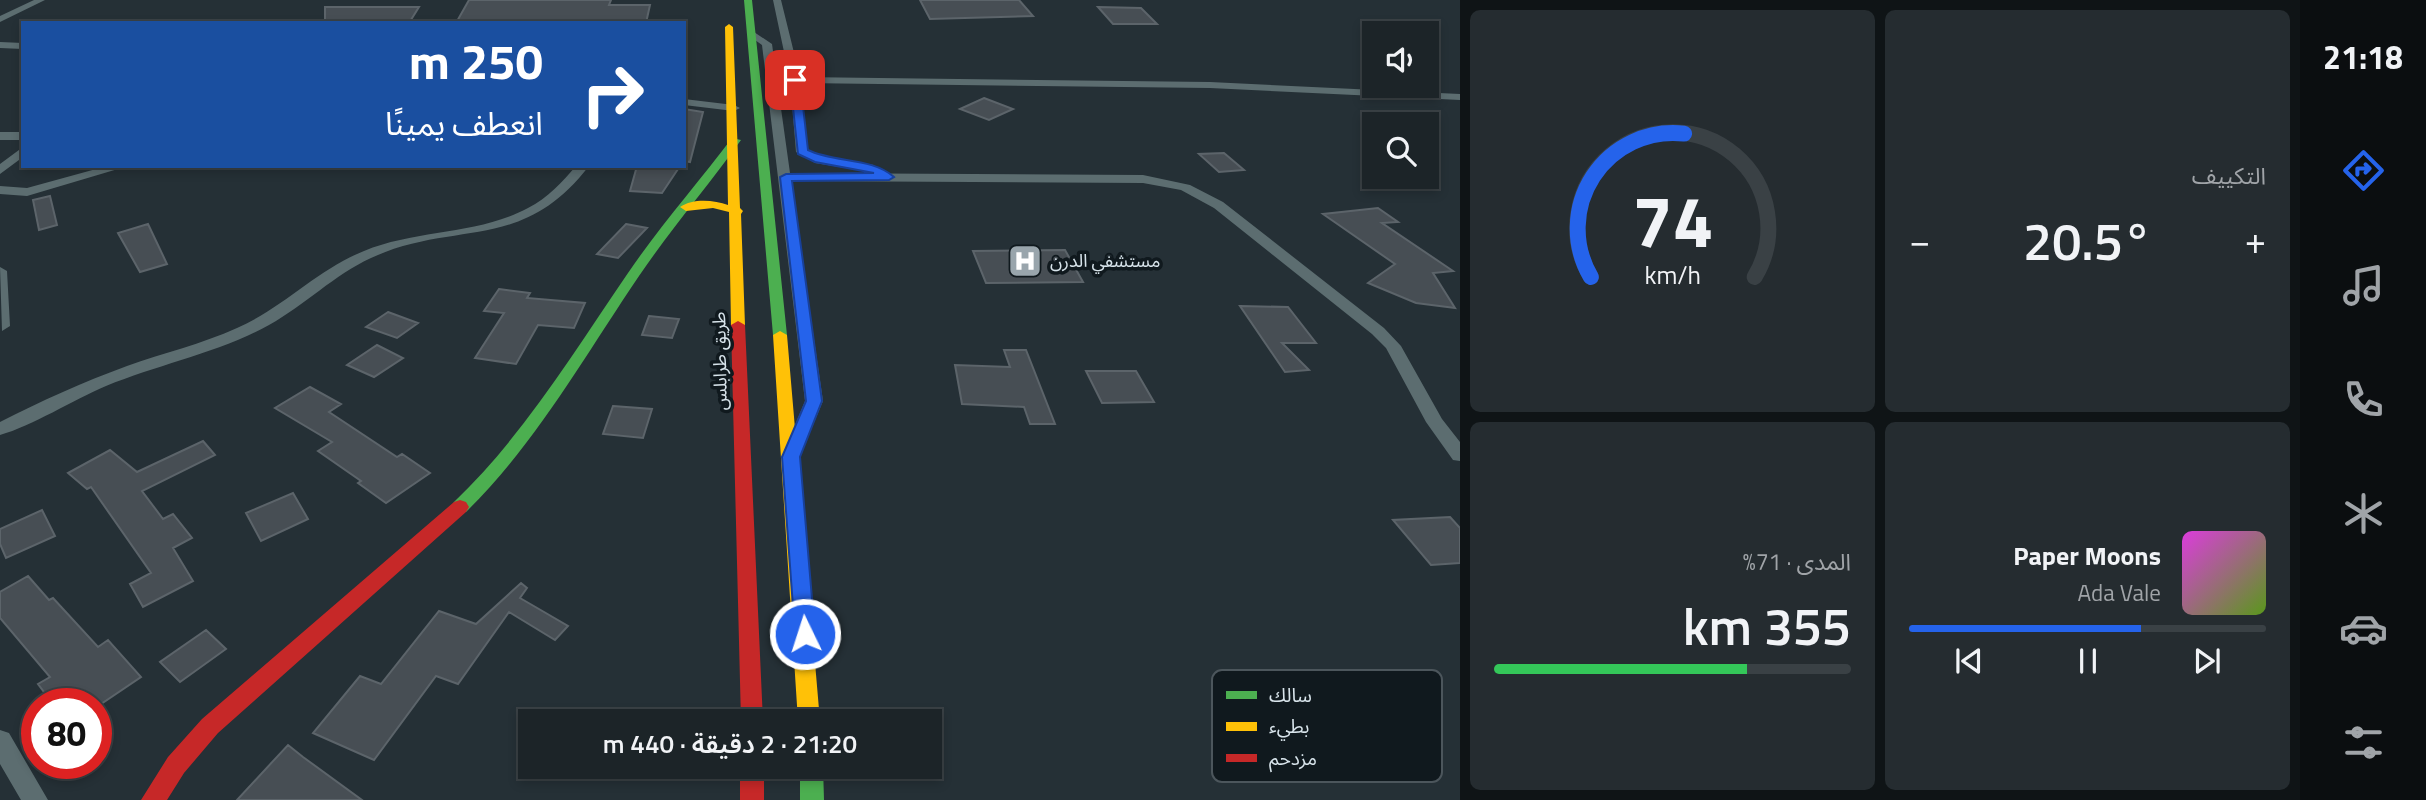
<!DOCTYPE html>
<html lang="ar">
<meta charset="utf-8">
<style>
body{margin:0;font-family:"Titillium Web","Noto Sans Arabic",sans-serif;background:#252c30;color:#f1f3f6;direction:rtl;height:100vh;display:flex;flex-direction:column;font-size:26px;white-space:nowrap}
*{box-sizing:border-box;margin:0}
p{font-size:23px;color:#a0a4a8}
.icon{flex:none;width:38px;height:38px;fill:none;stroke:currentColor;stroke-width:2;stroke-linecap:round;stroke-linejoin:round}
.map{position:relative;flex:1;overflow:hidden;direction:ltr}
.panel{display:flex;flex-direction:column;gap:10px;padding:10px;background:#0f1416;width:840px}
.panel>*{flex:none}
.top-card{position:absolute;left:21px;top:21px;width:665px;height:147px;border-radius:0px;box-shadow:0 4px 10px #0003,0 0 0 2px #3a4145;direction:rtl;background:#1a4fa0;color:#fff;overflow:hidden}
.tools{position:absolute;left:1362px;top:21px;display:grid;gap:14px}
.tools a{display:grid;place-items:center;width:77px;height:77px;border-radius:0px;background:#1c2428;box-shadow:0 4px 10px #0003,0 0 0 2px #3a4145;font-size:35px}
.speed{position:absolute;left:21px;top:688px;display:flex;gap:14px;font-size:35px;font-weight:700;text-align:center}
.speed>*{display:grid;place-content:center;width:91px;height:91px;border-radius:50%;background:#1c2428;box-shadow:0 4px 10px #0003,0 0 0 2px #3a4145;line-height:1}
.speed .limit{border:10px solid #d22;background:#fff;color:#111}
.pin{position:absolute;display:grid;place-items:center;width:60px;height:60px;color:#fff;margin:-30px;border-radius:14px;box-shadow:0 4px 10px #0006}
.me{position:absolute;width:77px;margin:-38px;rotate:356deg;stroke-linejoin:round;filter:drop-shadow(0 0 5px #0008)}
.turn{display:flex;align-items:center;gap:24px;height:147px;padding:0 28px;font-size:32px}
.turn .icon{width:91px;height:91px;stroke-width:2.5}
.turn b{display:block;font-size:49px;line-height:60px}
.big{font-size:52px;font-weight:600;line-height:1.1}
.panel .widget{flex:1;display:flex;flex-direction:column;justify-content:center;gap:10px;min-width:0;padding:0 24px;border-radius:10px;background:#252c30}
.panel .dial{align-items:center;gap:0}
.dial svg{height:182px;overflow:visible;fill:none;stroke:#3a4145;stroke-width:7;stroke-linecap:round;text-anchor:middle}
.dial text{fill:#f1f3f6;stroke:none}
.song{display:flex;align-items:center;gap:21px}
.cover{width:84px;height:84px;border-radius:10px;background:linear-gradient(135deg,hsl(300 70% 55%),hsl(90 70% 35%))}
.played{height:7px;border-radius:4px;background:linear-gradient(90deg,#2563eb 65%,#3a4145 65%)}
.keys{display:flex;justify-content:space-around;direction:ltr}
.heat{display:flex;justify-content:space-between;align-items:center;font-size:38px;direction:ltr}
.charge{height:10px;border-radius:5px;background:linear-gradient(90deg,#34c759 71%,#3a4145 0)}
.panel .tiles{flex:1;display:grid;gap:10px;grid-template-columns:repeat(2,1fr)}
.trip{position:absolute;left:518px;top:709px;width:424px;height:70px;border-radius:0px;background:#1c2428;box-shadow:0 4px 10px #0003,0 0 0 2px #3a4145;font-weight:600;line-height:70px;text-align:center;direction:rtl}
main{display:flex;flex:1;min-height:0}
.tabs{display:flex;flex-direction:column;width:126px;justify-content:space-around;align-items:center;background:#0b0e10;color:#a0a4a8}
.tabs .icon{width:49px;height:49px}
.tabs .selected{color:#2563eb}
.tabs b{font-size:32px;color:#f1f3f6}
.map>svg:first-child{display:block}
.building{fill:#474e54;stroke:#5c646a;stroke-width:2}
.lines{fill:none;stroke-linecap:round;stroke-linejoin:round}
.street{fill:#5c6d70;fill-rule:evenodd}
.fast{fill:#4caf50;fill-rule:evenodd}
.slow{fill:#ffc107;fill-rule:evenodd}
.jam{fill:#c62828;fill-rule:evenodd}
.route{fill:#2563eb;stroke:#184099;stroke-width:2}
.labels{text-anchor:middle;stroke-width:7;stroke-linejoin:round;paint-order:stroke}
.poi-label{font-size:18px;fill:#d8e4eb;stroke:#10191e;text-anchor:start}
.street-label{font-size:18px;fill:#d8e4eb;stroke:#10191e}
.key{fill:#10191e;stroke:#4c565c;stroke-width:2}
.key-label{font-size:19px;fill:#d8e4eb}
</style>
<main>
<nav class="tabs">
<b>21:18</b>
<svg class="icon selected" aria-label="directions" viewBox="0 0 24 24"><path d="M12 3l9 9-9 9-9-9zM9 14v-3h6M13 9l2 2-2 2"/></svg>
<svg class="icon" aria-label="music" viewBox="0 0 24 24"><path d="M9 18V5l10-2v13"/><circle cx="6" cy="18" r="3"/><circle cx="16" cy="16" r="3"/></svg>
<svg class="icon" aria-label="phone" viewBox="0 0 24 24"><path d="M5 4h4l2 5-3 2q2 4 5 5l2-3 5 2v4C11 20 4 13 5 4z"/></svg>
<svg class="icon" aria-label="climate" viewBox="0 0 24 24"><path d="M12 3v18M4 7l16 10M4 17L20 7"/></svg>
<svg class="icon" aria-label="car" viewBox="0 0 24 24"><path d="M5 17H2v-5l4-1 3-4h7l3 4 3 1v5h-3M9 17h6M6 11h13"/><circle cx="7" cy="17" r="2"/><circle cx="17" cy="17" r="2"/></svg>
<svg class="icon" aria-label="filters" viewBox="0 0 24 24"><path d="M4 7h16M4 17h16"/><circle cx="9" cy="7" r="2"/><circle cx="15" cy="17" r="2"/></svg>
</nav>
<section class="panel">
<div class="tiles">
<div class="widget"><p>التكييف</p>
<div class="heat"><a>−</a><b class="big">20.5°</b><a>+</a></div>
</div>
<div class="widget dial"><svg viewBox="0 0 100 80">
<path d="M14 69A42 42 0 1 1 86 69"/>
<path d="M14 69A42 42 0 0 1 55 6" stroke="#2563eb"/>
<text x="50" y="56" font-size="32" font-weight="700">74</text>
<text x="50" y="72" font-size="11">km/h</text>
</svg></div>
<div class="widget">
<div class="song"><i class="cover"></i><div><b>Paper Moons</b><p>Ada Vale</p></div></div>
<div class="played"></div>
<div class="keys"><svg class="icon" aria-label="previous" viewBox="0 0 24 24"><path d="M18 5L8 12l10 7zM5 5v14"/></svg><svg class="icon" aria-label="pause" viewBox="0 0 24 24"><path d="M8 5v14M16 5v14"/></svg><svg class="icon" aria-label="next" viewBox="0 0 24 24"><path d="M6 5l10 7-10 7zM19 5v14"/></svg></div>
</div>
<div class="widget"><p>المدى · 71%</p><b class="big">355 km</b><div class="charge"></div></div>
</div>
</section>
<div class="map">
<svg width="1460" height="800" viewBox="0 0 1460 800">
<rect width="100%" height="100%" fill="#253036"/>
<path class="building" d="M 469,0 L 611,0 L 609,5 L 650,5 L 646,23 L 456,23 Z
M 920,0 L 1019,0 L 1033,16 L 930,19 Z
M 325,7 L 419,7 L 409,23 L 325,23 Z
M 1098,7 L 1141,8 L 1157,24 L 1113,24 Z
M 984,98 L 1013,109 L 989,120 L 960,109 Z
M 684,109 L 703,112 L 690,162 L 684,161 Z
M 1224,153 L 1244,170 L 1219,172 L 1199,154 Z
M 637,166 L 680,166 L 662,193 L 630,191 Z
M 50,196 L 57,225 L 39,230 L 33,200 Z
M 1378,208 L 1398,222 L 1382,223 L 1453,271 L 1433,273 L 1455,308 L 1416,303 L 1368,283 L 1395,264 L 1323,214 Z
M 148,224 L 167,264 L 140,272 L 118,233 Z
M 626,224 L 647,228 L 618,258 L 597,254 Z
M 1065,250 L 1083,282 L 986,283 L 973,251 Z
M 499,289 L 530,293 L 527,298 L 585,303 L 574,328 L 538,325 L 516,364 L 475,358 L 504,313 L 484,311 Z
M 1240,306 L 1288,307 L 1316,343 L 1282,343 L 1309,370 L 1285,372 Z
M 388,312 L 418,323 L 397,338 L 366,327 Z
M 649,316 L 679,319 L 672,338 L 642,335 Z
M 377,345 L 403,358 L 374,377 L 347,365 Z
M 1004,350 L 1026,350 L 1055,424 L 1030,424 L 1024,407 L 962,404 L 955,365 L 1010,367 Z
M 1086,371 L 1136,371 L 1154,402 L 1102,403 Z
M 310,387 L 341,404 L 329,412 L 397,457 L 402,454 L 430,473 L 386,503 L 358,483 L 361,481 L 318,451 L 332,442 L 275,408 Z
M 613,406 L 652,409 L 643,438 L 603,434 Z
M 203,441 L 215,455 L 142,491 L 163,519 L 173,514 L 192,538 L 173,548 L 193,581 L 143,607 L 130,584 L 151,573 L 91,487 L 87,489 L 68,473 L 110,450 L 137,472 Z
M 293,493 L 308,519 L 261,541 L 246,513 Z
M 42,510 L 55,536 L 6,558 L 0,544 L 0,529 Z
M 1450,517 L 1460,528 L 1460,563 L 1431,565 L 1393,520 Z
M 28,576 L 49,600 L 53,598 L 98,647 L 108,640 L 141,677 L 101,704 L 53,704 L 38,684 L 50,677 L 0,618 L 0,592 Z
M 521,583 L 527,588 L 520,598 L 568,626 L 555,640 L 509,612 L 458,684 L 436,676 L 374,760 L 313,733 L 360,676 L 381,684 L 439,611 L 476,624 Z
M 206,630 L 226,649 L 180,682 L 160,662 Z
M 288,745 L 303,757 L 362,800 L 237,800 Z"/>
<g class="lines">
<path class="street" d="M 34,0 L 45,0 L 0,22 L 0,16 Z
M 773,0 L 781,0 L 800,77 L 1210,82 L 1460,94 L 1460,100 L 1210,88 L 801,83 L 808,150 L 822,157 L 874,165 L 876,168 L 870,172 L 815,163 L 796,152 L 790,80 Z
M 751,30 L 772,44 L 790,173 L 1143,175 L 1190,185 L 1223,202 L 1384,328 L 1401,346 L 1442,419 L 1460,442 L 1460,461 L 1453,460 L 1426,422 L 1386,348 L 1372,334 L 1214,208 L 1181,190 L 1143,183 L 791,181 L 823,401 L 802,451 L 788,451 L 786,447 L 805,401 L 762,45 L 748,35 L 748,31 Z
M 0,42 L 23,43 L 23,49 L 0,48 Z
M 684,99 L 734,105 L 740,108 L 734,111 L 684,105 Z
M 0,132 L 23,132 L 23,140 L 0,140 Z
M 23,147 L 23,157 L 0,174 L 0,164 Z
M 107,166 L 128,166 L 27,196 L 0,194 L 0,186 L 27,188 Z
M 576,166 L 589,166 C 521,254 456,219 371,258 C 334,275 305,305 269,325 C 218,353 159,364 106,386 C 73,400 32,426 0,435 L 0,422 C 41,401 83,382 127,366 C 163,353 202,344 237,328 C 283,308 318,269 364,251 C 417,229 478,235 528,208 C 548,198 562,182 576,166 Z
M 0,267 L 7,271 L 10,326 L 2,331 Z
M 0,730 L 9,733 L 48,800 L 21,800 L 0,764 Z"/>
<path class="fast" d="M 744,0 L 752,0 L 787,335 L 780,339 L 773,335 Z
M 732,138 L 741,140 C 708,186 671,229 639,276 C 584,357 537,442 466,512 L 454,512 L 451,507 L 454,502 C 524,435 573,353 628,273 C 660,226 698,183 732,138 Z
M 800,766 L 823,766 L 824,800 L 800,800 Z"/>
<path class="slow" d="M 729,24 L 733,27 L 740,208 L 743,211 L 741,214 L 745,325 L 738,329 L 731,325 L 729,212 L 713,208 L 686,211 L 680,207 C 693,198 714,200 728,205 L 725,27 Z
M 780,331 L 787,335 L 820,721 L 798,721 L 773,335 Z"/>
<path class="jam" d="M 738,321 L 745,325 L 763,721 L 741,721 L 731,325 Z
M 460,500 L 466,502 L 469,507 L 466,512 L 218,733 L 184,773 L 167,800 L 141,800 L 168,757 L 202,719 L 454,502 Z
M 740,766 L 764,766 L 764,800 L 740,800 Z"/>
</g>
<path class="route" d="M 795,77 L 800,80 L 808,150 C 834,163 872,157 894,177 L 889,180 L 792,181 L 822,401 L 800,457 L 815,634 L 812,640 L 805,642 L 798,640 L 795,634 L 782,457 L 806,401 L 780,177 L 786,174 L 874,173 L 815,162 L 798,154 L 790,80 Z"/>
<defs>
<symbol id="hospital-square" viewBox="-11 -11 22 22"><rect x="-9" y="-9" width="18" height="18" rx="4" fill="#99a5ac" stroke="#10191e"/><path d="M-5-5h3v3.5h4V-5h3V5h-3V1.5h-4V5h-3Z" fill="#fff"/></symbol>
</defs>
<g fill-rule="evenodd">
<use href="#hospital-square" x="1006" y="242" width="38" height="38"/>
</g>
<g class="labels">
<g class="poi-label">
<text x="1050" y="267">مستشفي الدرن</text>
</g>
<g class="street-label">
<text transform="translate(720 361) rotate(-91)" y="6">طريق طرابلس</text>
</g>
</g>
<rect x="1212" y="670" width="230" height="112" rx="10" class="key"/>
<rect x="1226" y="691" width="31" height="8" fill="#4caf50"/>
<rect x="1226" y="722" width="31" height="9" fill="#ffc107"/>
<rect x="1226" y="754" width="31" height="8" fill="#c62828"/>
<g class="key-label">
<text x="1269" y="702">سالك</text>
<text x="1269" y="733">بطيء</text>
<text x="1269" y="765">مزدحم</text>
</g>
</svg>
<div class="tools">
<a><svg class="icon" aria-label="sound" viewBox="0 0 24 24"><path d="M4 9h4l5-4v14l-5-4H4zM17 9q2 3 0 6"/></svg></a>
<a><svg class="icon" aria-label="search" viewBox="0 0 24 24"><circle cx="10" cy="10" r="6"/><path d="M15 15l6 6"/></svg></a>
</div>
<div class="speed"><div class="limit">80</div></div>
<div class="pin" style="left:795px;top:80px;background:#d93025"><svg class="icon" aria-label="arrive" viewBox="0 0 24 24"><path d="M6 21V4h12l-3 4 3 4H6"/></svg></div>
<svg class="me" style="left:805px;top:634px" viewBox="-20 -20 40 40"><circle r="17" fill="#2563eb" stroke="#fff" stroke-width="3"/><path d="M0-11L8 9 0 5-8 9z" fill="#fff"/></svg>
<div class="trip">21:20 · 2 دقيقة · 440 m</div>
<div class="top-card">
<div class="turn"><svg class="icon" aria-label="right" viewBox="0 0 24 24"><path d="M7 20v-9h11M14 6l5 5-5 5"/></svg><div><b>250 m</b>انعطف يمينًا</div></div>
</div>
</div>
</main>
